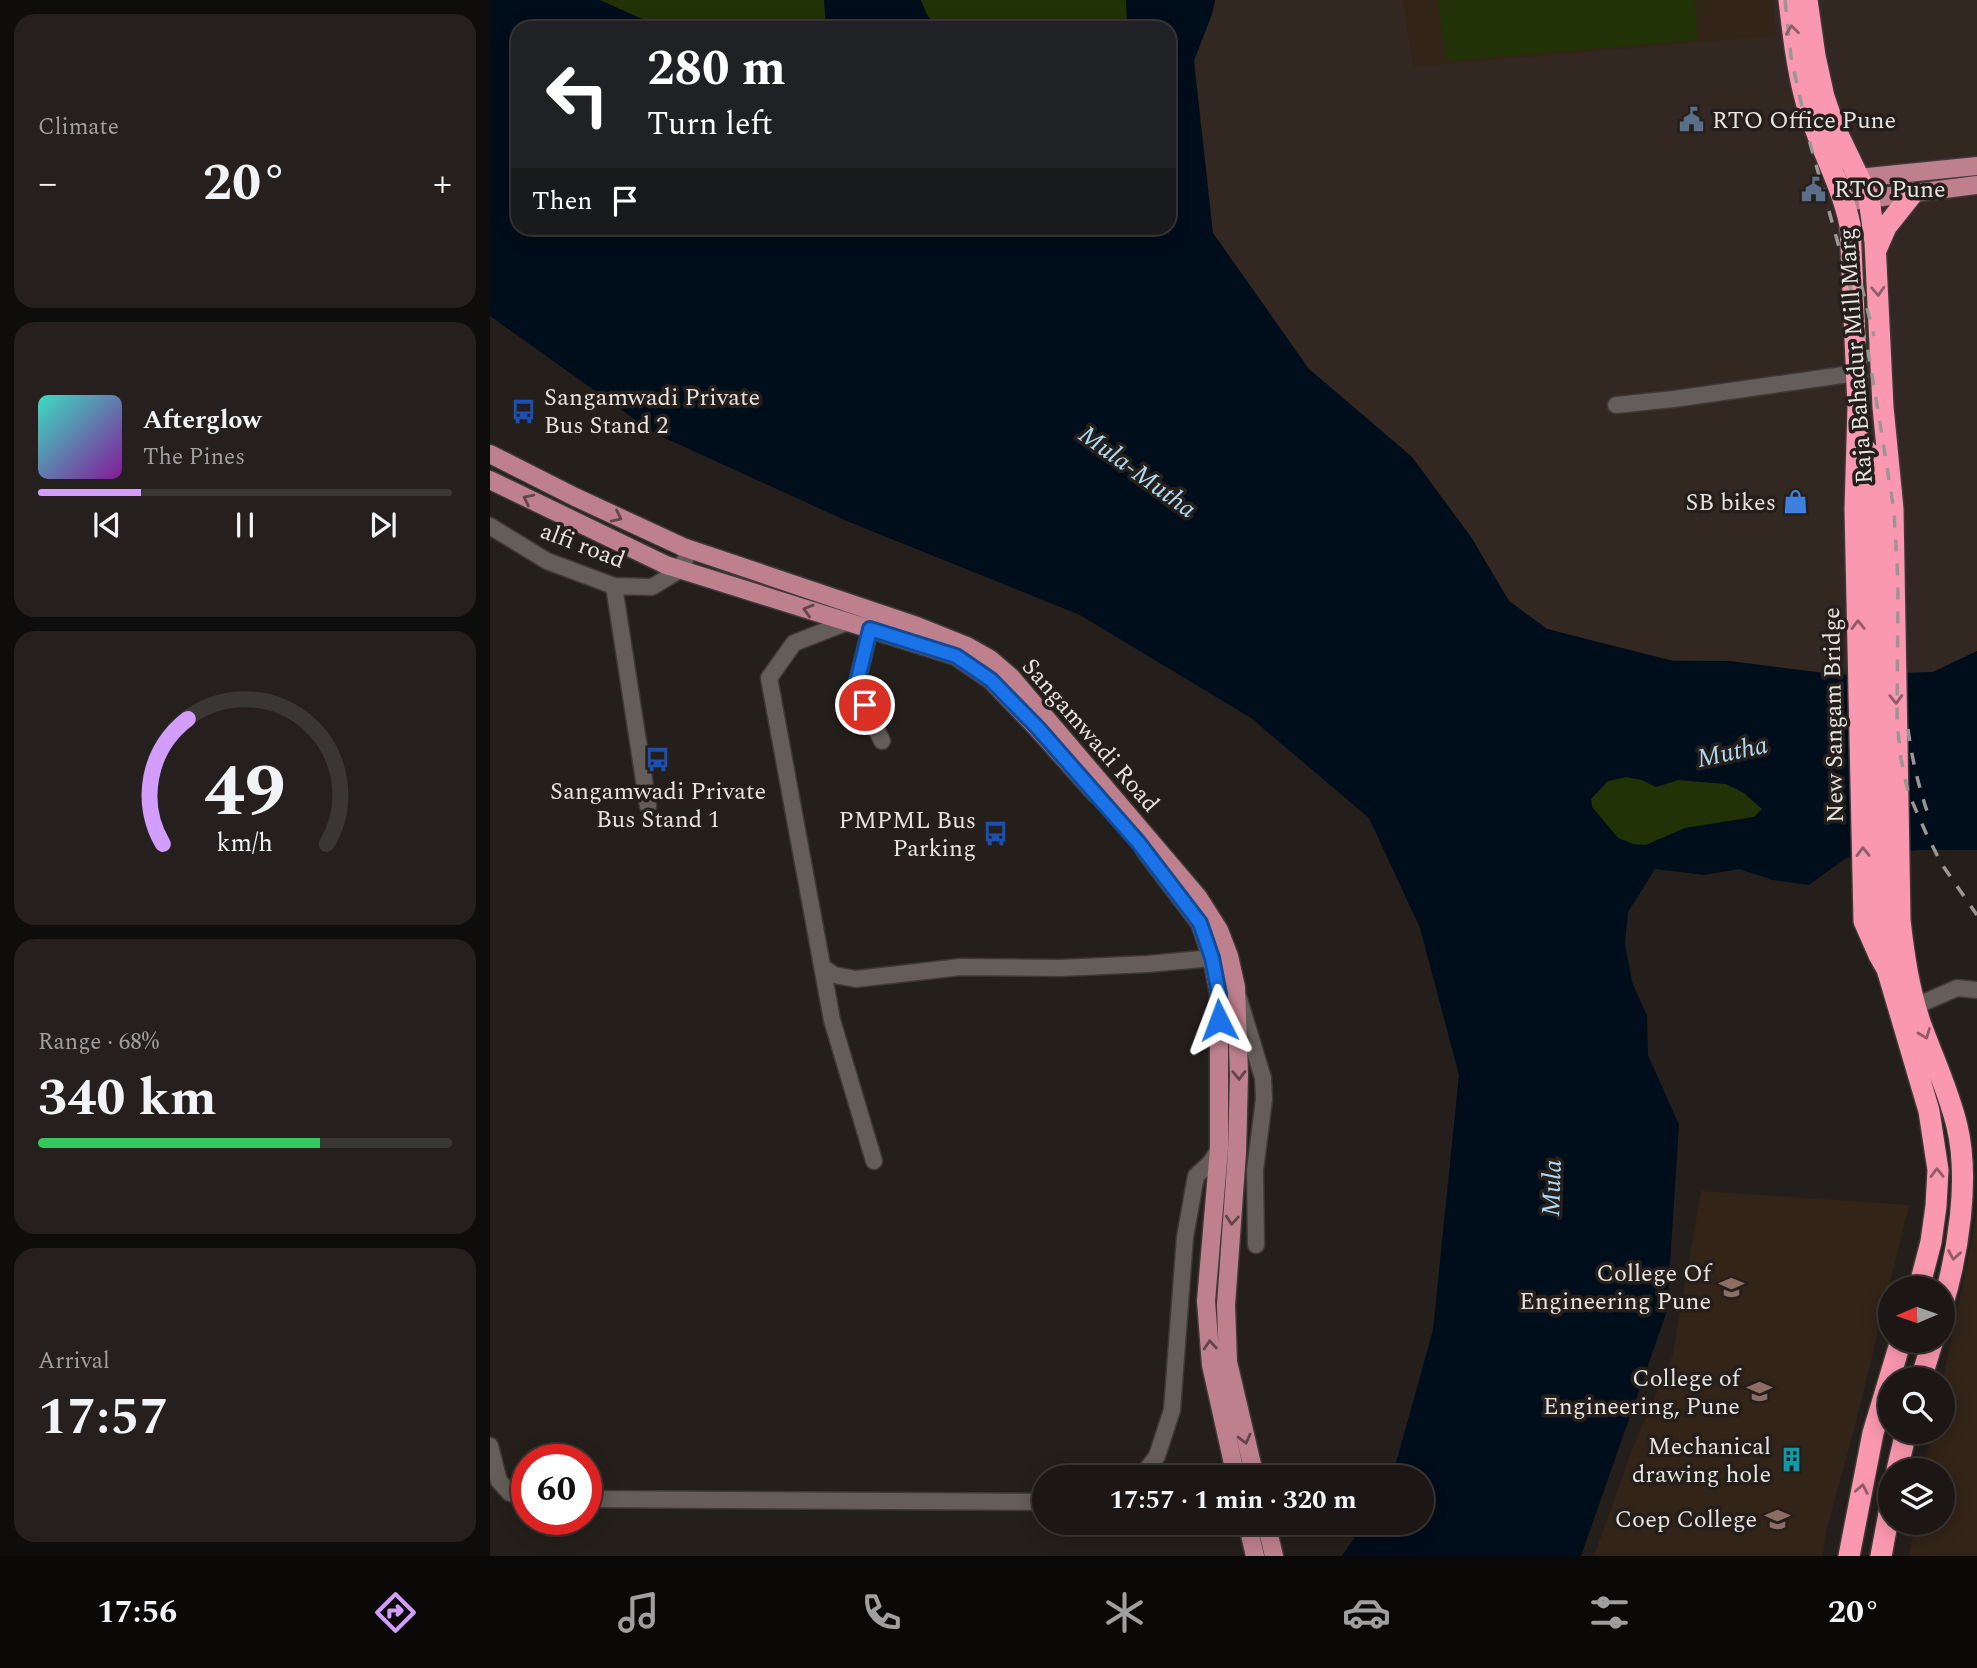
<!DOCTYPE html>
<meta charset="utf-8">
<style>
body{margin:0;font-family:Spectral,serif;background:#25201d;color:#f1f3f6;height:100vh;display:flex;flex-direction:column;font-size:26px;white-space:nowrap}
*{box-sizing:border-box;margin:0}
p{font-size:23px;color:#a09fa0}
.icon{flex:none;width:38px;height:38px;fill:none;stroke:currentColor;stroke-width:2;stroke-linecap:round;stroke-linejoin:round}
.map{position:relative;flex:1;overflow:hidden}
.side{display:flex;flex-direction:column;gap:14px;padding:14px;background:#0f0d0b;width:490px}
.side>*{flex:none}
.banner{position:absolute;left:21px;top:21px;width:665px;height:214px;border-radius:21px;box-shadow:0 4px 18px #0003,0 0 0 2px #3a3634;background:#202124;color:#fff;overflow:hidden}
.needle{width:46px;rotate:268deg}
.tools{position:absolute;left:1388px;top:1276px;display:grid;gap:14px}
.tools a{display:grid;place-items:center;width:77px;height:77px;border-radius:50%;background:#1c1714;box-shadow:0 4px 18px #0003,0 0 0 2px #3a3634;font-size:35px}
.speed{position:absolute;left:21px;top:1444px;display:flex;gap:14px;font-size:35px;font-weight:700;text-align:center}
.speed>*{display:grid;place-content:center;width:91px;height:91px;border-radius:50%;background:#1c1714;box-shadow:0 4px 18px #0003,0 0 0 2px #3a3634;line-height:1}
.speed .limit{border:10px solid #d22;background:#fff;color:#111}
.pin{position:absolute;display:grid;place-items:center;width:60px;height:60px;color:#fff;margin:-30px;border:4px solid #fff;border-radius:50%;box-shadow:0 2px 7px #0007}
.me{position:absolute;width:77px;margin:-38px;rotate:357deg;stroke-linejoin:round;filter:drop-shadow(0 0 5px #0008)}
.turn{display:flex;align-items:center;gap:24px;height:147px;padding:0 21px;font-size:32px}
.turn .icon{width:91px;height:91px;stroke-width:2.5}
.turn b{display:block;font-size:49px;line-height:60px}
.then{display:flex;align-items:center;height:66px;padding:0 21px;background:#0003;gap:14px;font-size:26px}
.big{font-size:52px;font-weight:700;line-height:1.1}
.side .widget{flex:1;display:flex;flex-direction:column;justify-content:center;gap:10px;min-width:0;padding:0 24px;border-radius:21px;background:#25201d}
.side .dial{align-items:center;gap:0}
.dial svg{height:182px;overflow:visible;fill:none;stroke:#3a3634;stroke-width:7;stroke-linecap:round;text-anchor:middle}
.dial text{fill:#f1f3f6;stroke:none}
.song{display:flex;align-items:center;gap:21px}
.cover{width:84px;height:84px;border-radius:10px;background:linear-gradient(135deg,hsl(170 70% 55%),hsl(290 70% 35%))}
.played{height:7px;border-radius:4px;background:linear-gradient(90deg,#d29dfd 25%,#3a3634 25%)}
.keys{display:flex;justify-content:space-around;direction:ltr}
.heat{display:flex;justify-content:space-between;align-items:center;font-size:38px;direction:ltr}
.charge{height:10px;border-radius:5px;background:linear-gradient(90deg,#34c759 68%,#3a3634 0)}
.trip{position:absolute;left:542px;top:1465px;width:402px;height:70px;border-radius:35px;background:#1c1714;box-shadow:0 4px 18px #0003,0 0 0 2px #3a3634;font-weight:700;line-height:70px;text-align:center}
.menu{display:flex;height:112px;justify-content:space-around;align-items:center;background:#0b0908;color:#a09fa0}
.menu .icon{width:49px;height:49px}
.menu .current{color:#d29dfd}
.menu b{font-size:32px;color:#f1f3f6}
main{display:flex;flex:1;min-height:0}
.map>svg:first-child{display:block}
.built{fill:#332821}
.education{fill:#322417}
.green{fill:#223207}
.water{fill:#000d1a;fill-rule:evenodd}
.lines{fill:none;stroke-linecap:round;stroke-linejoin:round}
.street-casing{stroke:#3e3936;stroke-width:19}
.primary-casing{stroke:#3e3936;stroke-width:21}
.highway-casing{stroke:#3e3936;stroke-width:24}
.street{stroke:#645d59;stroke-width:16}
.primary{stroke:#be808d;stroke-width:18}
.highway{stroke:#fa98af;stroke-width:21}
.rail{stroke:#9b9693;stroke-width:3.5;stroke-dasharray:12 12;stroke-linecap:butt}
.oneway{stroke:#905c65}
.oneway2{stroke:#624649}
.route-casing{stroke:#114b97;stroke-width:18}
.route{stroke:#1a73e8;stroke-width:12}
.labels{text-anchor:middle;stroke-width:7;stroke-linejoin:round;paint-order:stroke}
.poi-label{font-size:24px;fill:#e7e3e0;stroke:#251f1b;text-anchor:end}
.street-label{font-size:24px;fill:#e7e3e0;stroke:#251f1b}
.water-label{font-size:26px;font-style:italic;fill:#aed9f5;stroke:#251f1b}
</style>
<main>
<section class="side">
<div class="widget"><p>Climate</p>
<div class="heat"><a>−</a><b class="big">20°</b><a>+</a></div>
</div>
<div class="widget">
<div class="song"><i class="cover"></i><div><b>Afterglow</b><p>The Pines</p></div></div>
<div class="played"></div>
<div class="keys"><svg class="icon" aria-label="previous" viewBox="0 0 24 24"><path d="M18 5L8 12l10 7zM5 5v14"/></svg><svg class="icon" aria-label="pause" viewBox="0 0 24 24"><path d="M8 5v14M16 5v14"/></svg><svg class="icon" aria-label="next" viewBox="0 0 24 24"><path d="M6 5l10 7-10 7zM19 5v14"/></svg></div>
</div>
<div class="widget dial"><svg viewBox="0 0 100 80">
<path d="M14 69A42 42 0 1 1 86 69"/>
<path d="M14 69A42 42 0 0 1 25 14" stroke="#d29dfd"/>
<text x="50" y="56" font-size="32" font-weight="700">49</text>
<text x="50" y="72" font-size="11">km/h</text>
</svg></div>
<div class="widget"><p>Range · 68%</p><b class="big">340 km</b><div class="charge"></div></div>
<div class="widget"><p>Arrival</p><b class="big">17:57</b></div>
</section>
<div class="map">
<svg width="1487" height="1556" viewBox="0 0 1487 1556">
<rect width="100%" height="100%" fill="#251f1b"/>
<path class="built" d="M 48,0 L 1487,0 L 1487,651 L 1443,672 L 1350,675 L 1239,661 L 1180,660 L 1057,629 L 1019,601 L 981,537 L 922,457 L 819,369 L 679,228 L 679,28 L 106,28 Z"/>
<path class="education" d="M 913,0 L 1283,0 L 1286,36 L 923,67 Z
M 1211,1191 L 1419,1205 L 1364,1430 L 1336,1532 L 1333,1556 L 1104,1556 L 1142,1450 L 1183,1354 Z
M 1487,1206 L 1487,1556 L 1419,1556 L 1425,1523 L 1452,1522 L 1452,1470 L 1434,1470 L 1442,1432 L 1452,1432 L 1453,1379 L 1485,1225 Z"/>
<path class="green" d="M 110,0 L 334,0 L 336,28 L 172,28 Z
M 431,0 L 636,0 L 637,28 L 447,28 L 436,13 Z
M 948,0 L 1205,0 L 1208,40 L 956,61 Z
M 1136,777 L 1152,780 L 1167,787 L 1188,780 L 1236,784 L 1254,793 L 1273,809 L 1264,817 L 1195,828 L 1156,845 L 1143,844 L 1128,838 L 1102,807 L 1101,799 L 1117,781 Z"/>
<path class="water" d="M 0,0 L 110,0 L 172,28 L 28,28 L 28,228 L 679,228 L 679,28 L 637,28 L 636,0 L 725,0 L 722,14 L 704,61 L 723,233 L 819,369 L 922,457 L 981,537 L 1019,601 L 1057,629 L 1183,661 L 1239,661 L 1350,675 L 1443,672 L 1487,651 L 1487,850 L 1429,850 L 1356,858 L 1319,885 L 1283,880 L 1249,869 L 1214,875 L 1165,869 L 1138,912 L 1135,944 L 1142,982 L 1157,1016 L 1158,1055 L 1189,1125 L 1177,1311 L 1091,1556 L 852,1556 L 874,1523 L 933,1522 L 933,1477 L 902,1477 L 943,1330 L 969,1075 L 930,928 L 879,818 L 761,718 L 590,615 L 359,522 L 164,433 L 0,316 ZM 1136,777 L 1152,780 L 1166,787 L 1188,780 L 1236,784 L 1254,793 L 1272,809 L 1264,817 L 1195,828 L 1156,845 L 1143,844 L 1128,838 L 1102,807 L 1101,799 L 1118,781 Z
M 334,0 L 431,0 L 436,13 L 447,28 L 336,28 Z"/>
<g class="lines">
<defs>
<path id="street" d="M 1126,405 L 1184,399 L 1367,373
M 0,526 L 57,561 L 124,586 L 162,587 L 190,570 L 200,550
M 124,586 L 158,806
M 358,622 L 304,643 L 279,678 L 342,1020 L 384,1161
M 380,629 L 366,687 L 392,741
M 334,968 L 344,975 L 366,979 L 471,967 L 570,968 L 658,964 L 733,957
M 749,999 L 773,1078 L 774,1099 L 765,1170 L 766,1245
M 1426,1006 L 1467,988 L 1487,990
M 0,1446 L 9,1481 L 20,1493 L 37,1498
M 651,1477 L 667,1456 L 682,1410 L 695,1237 L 706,1176 L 721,1162 L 729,1149
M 96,1499 L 555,1502"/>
<path id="primary" d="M 1358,179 L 1487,166
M 1354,202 L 1487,185
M 0,454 L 85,497 L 193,547 L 427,626 L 477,646 L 500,659 L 521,677 L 708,897 L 729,930 L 739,956 L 746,987 L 749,1075 L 747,1152 L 736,1305 L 738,1362 L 765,1477
M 0,480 L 176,565 L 466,656 L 501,680 L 547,728 L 606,794
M 656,852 L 710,923 L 722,958 L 729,994 L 729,1149 L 716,1301 L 721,1365 L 746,1477
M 757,1522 L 765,1556
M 776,1522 L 784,1556"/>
<path id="highway" d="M 1299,0 C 1303,34 1307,69 1316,102 C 1328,144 1351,182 1360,225 L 1368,407 L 1365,509 L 1374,921 L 1389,955 L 1397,969
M 1317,0 L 1325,56 L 1334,97 L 1344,126 L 1379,199 L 1385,242 L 1393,407 L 1403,509 L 1410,920 C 1414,956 1419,990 1431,1025 C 1443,1058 1459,1092 1467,1126 C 1480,1180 1468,1254 1452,1307
M 1386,250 L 1396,227 L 1423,193
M 1377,451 L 1385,509 L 1392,919 L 1397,969 L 1439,1111 L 1448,1170 L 1446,1206 L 1441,1242 L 1429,1288
M 1431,1379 L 1443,1340
M 1407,1470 L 1416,1432
M 1359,1556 L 1383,1433 L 1411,1340
M 1391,1556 L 1400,1508"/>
</defs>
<use href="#street" class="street-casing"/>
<use href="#primary" class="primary-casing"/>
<use href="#highway" class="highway-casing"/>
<use href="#street" class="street"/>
<use href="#primary" class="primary"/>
<use href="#highway" class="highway"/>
<path class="rail" d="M 1295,0 L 1301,57 L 1320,143 L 1378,351 L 1390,423 L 1404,511 L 1408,582 L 1407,722 L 1411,759 L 1418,792 L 1436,833 L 1451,863 L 1487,915
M 1357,239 L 1372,288 L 1384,336
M 1418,729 C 1422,760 1429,788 1439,817"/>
</g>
<defs><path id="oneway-chevron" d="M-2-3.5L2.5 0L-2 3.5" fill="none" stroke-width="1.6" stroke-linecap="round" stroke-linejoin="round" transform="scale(1.75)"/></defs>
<g class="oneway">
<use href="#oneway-chevron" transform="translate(1302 30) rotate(-97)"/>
<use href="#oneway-chevron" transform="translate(1388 291) rotate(87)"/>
<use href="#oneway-chevron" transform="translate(1368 625) rotate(-91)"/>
<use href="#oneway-chevron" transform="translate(1406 699) rotate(89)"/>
<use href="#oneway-chevron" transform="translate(1373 852) rotate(-91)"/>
<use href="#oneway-chevron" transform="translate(1435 1034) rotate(69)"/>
<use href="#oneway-chevron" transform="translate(1447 1173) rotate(-91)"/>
<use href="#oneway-chevron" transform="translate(1464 1255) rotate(100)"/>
<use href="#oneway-chevron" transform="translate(1372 1489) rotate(-79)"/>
</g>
<g class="oneway2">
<use href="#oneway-chevron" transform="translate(38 499) rotate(-154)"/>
<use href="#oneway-chevron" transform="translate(127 517) rotate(25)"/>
<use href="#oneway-chevron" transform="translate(318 610) rotate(-163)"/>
<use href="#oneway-chevron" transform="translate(749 1075) rotate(89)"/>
<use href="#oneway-chevron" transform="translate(742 1220) rotate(94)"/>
<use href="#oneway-chevron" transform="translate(720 1345) rotate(-94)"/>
<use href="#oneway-chevron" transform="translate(755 1439) rotate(76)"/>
</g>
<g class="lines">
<defs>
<path id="route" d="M 375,705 L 366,687 L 380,629 L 466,656 L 501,680 L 547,727 L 648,842 L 710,923 L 722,958 L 729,994 L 729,1020"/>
</defs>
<use href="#route" class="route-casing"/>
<use href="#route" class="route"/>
</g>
<defs>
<symbol id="civic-bare" viewBox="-9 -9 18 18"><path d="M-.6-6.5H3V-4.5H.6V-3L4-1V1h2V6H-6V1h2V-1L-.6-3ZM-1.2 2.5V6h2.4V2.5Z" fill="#5c6f8a" stroke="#251f1b" stroke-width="2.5" paint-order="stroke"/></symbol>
<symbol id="bus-bare" viewBox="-9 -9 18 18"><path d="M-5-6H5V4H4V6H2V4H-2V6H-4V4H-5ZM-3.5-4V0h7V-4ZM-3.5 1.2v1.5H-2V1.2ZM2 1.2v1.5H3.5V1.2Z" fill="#1a4fb4" stroke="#251f1b" stroke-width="2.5" paint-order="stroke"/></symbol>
<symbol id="shop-bare" viewBox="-9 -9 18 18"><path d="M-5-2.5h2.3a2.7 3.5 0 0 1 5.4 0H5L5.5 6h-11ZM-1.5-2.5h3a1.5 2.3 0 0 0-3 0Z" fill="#3f7fe0" stroke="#251f1b" stroke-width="2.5" paint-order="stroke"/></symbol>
<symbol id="university-bare" viewBox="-9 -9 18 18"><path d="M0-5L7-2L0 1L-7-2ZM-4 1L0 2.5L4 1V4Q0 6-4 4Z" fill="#8d6e63" stroke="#251f1b" stroke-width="2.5" paint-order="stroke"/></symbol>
<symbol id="building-bare" viewBox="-9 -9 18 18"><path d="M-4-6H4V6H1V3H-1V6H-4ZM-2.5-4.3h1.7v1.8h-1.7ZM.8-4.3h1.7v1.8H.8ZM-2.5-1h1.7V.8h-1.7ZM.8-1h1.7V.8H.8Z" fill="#0f9aa8" stroke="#251f1b" stroke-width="2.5" paint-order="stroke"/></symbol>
</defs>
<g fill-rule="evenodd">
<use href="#civic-bare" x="1184" y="102" width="35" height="35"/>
<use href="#civic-bare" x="1306" y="172" width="35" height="35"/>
<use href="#bus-bare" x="16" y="394" width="35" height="35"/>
<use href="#shop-bare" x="1288" y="484" width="35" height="35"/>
<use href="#bus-bare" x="150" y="742" width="35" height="35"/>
<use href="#bus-bare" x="488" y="816" width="35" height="35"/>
<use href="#university-bare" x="1224" y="1270" width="35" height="35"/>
<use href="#university-bare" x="1252" y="1374" width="35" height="35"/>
<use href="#building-bare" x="1284" y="1442" width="35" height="35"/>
<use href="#university-bare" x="1270" y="1502" width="35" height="35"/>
</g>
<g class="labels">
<g class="poi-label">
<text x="1222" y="128" text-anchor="start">RTO Office Pune</text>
<text x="1344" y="197" text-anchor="start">RTO Pune</text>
<text x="54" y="405" text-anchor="start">Sangamwadi Private<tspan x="54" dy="28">Bus Stand 2</tspan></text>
<text x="1286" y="510">SB bikes</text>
<text x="168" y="799" text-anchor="middle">Sangamwadi Private<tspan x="168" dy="28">Bus Stand 1</tspan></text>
<text x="486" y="828">PMPML Bus<tspan x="486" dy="28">Parking</tspan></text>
<text x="1221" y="1281">College Of<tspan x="1221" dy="28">Engineering Pune</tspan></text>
<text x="1250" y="1386">College of<tspan x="1250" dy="28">Engineering, Pune</tspan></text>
<text x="1281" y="1454">Mechanical<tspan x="1281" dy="28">drawing hole</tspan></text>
<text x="1267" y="1527">Coep College</text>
</g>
<g class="street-label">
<text transform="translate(1365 356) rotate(-94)" y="8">Raja Bahadur Mill Marg</text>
<text transform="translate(93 545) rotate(21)" y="8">alfi road</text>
<text transform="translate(1343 715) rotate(-91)" y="8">New Sangam Bridge</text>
<text transform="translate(601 735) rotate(49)" y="8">Sangamwadi Road</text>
</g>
<g class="water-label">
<text transform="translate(648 471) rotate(36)" y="9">Mula-Mutha</text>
<text transform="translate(1242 751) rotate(-12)" y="9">Mutha</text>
<text transform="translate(1061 1188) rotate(-88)" y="9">Mula</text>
</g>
</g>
</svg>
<div class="tools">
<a><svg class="needle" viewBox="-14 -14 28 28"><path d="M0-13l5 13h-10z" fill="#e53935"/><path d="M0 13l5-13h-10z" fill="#a09fa0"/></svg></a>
<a><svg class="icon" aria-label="search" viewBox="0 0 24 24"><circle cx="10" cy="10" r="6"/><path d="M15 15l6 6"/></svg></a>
<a><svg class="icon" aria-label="layers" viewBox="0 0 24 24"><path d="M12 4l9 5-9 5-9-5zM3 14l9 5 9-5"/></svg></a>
</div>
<div class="speed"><div class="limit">60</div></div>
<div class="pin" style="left:375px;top:705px;background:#d93025"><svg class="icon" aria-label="arrive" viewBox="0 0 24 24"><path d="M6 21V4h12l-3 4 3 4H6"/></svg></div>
<svg class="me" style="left:729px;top:1020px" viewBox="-20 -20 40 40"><path d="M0-17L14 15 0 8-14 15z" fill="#1a73e8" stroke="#fff" stroke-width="4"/></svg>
<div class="trip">17:57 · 1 min · 320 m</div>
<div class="banner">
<div class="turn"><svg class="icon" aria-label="left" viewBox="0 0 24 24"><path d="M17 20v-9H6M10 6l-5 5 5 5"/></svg><div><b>280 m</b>Turn left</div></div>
<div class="then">Then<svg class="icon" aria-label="arrive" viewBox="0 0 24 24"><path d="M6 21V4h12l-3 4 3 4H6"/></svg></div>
</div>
</div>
</main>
<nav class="menu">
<b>17:56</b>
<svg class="icon current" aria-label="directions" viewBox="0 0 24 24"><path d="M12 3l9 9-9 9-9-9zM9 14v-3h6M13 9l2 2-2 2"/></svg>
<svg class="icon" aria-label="music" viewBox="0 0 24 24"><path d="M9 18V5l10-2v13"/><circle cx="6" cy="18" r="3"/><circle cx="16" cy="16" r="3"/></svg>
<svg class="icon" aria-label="phone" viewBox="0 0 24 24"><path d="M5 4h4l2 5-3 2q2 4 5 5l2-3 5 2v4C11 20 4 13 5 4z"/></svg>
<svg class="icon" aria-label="climate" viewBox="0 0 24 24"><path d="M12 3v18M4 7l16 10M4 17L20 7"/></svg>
<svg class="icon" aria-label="car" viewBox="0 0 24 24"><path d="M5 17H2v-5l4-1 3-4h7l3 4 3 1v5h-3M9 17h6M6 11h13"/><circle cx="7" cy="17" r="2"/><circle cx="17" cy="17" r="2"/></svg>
<svg class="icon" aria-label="filters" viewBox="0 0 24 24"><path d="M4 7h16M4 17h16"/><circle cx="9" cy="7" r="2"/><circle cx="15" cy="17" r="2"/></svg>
<b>20°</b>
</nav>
